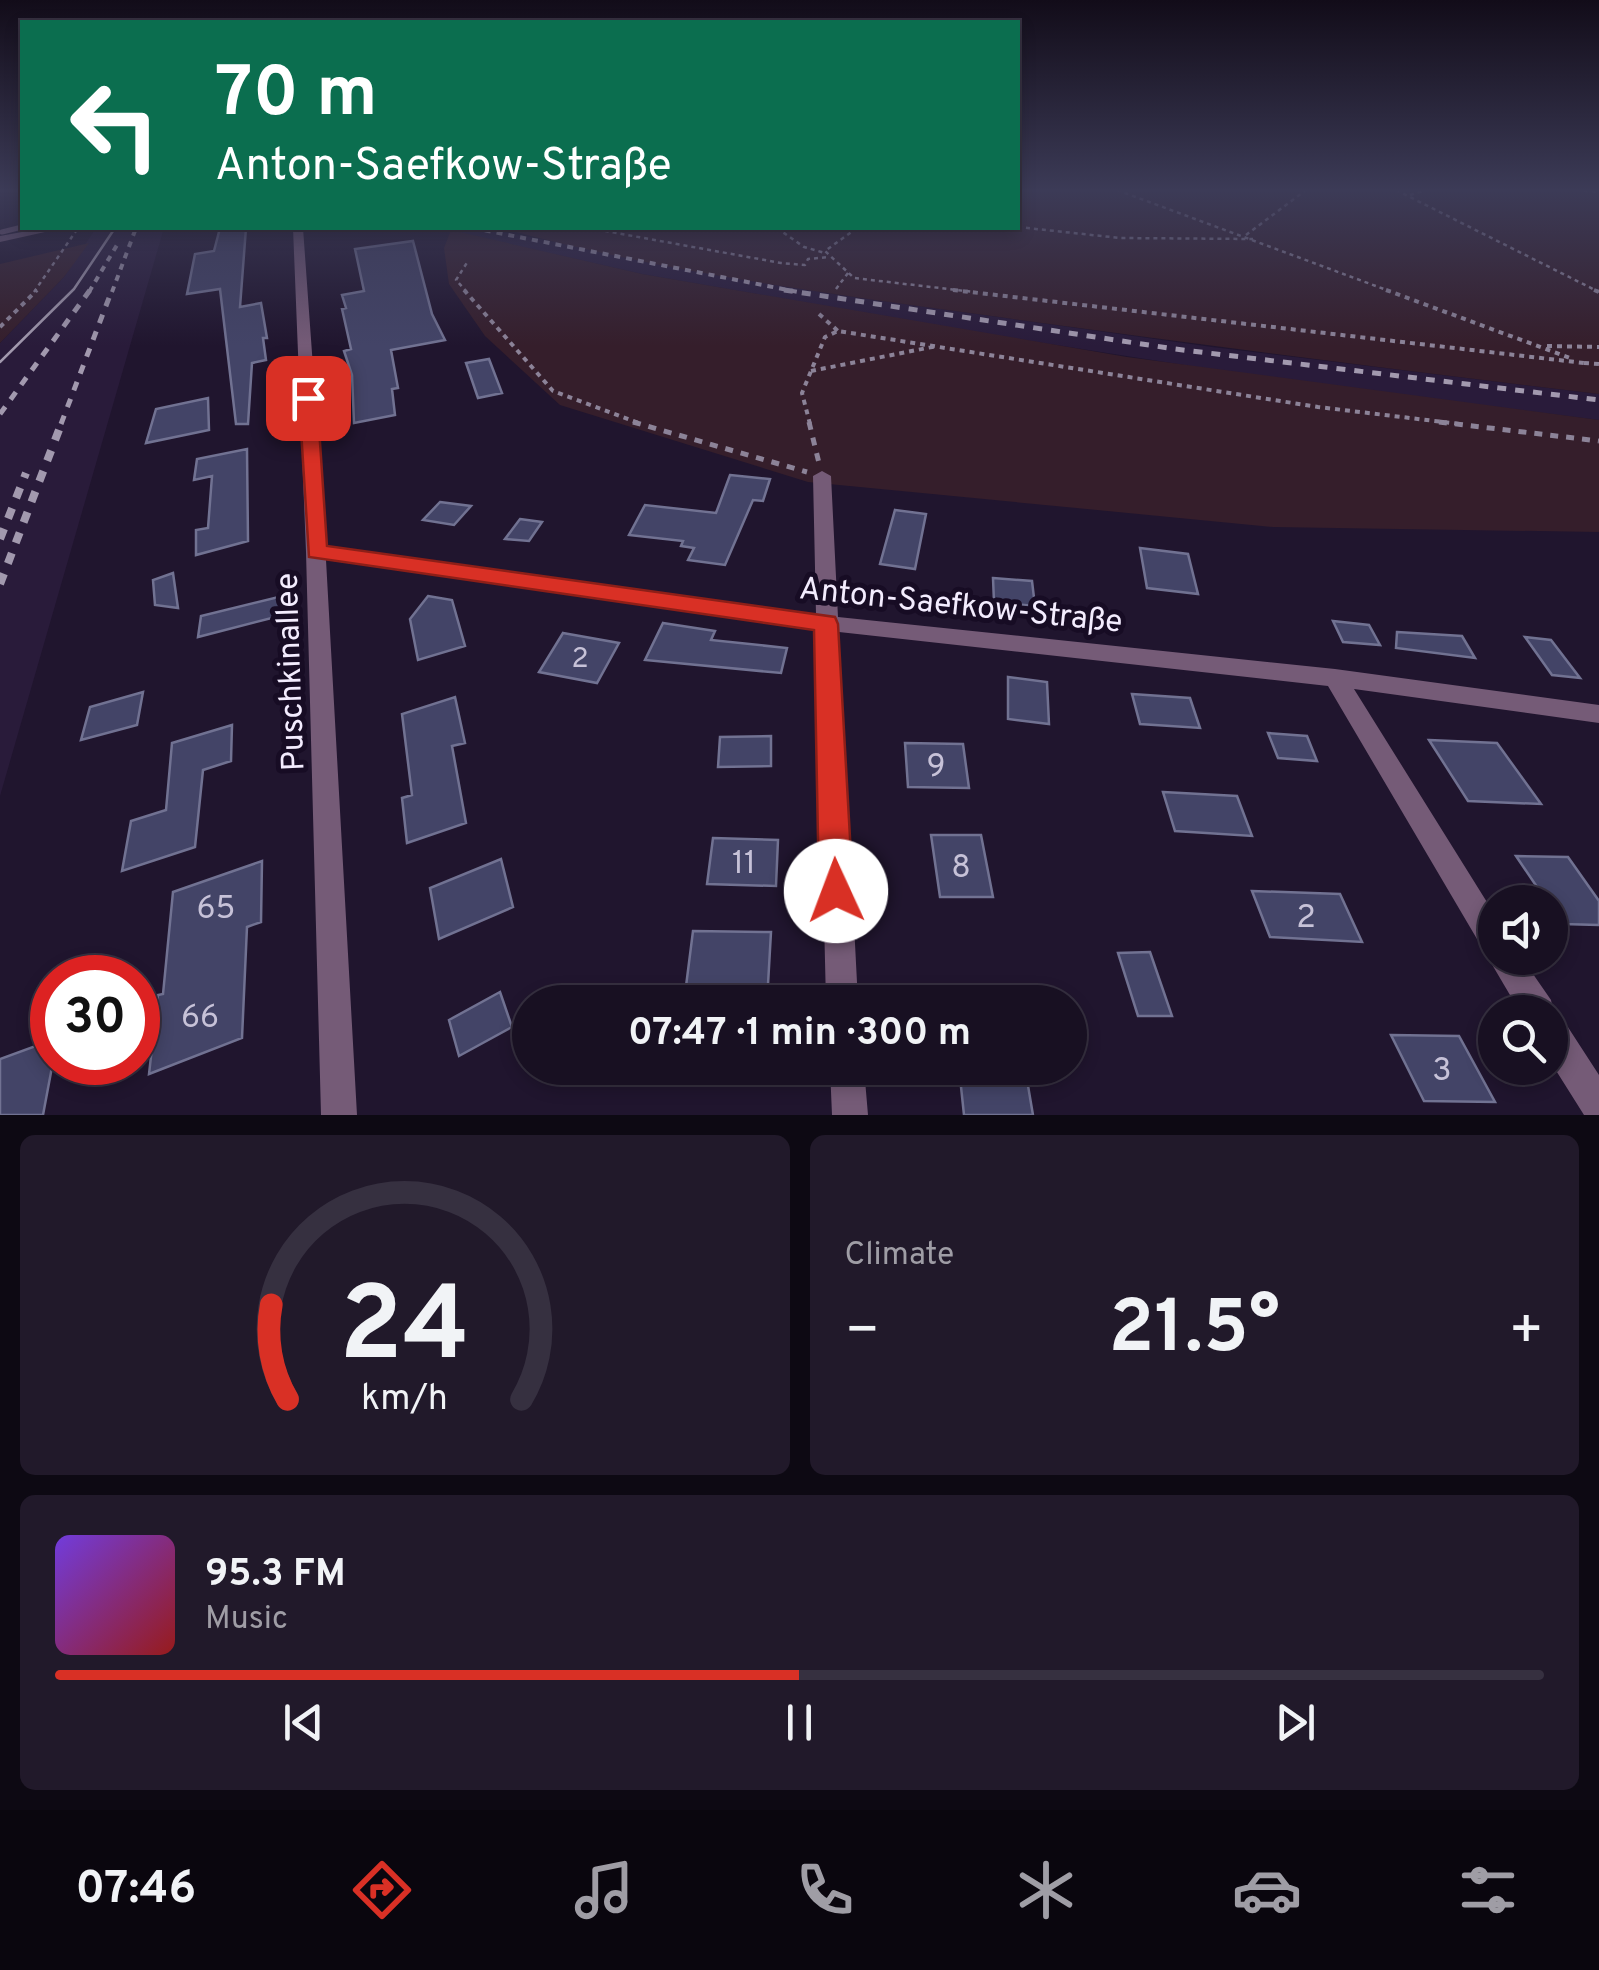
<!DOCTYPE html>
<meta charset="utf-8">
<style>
body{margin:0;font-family:Overpass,sans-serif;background:#21192a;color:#f1f3f6;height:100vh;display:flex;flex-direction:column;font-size:38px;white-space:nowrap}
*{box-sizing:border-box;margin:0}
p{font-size:32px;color:#9f9da5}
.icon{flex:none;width:55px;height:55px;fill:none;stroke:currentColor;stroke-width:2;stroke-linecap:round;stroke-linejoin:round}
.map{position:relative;height:1115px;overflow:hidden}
.drawer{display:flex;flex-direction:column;gap:20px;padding:20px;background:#0d0913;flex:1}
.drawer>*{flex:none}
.hud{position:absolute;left:20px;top:20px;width:1000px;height:210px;border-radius:0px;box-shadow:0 5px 15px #0003,0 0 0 2px #363040;background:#0b6e4f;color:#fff;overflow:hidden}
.fabs{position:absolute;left:1478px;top:885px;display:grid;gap:20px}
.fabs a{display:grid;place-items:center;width:90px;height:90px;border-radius:50%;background:#181022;box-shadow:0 5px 15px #0003,0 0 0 2px #363040;font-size:50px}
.speed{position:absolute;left:30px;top:955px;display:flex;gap:20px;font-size:50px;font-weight:700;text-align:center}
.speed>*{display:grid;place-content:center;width:130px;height:130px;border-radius:50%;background:#181022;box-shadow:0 5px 15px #0003,0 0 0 2px #363040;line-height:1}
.speed .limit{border:15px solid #d22;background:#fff;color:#111}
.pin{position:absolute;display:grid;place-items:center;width:85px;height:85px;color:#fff;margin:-42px;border-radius:20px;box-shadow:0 5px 15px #0006}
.me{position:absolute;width:110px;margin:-55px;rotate:358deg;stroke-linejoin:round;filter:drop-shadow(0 0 8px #0008)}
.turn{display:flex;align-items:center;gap:35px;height:210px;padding:0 30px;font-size:45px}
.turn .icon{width:130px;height:130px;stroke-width:2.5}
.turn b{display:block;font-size:70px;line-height:85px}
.big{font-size:75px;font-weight:700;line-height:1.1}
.drawer .widget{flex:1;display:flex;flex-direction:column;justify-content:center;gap:15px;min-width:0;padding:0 35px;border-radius:15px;background:#21192a}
.drawer .dial{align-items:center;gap:0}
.dial svg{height:260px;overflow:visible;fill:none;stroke:#363040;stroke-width:7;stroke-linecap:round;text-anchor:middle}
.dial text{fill:#f1f3f6;stroke:none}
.song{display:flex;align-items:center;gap:30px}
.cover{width:120px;height:120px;border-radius:15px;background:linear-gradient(135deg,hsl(260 70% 55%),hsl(0 70% 35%))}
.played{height:10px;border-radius:5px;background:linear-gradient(90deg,#d93025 50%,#363040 50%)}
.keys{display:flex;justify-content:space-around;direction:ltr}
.heat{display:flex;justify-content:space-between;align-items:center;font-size:55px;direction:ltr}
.drawer .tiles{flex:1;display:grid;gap:20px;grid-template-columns:1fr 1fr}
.widget:last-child{grid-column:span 2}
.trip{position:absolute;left:512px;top:985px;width:575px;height:100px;border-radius:50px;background:#181022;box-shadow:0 5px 15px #0003,0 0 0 2px #363040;font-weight:700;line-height:100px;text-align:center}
.tabs{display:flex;height:160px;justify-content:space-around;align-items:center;background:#0a060e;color:#9f9da5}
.tabs .icon{width:70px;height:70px}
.tabs .on{color:#d93025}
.tabs b{font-size:45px;color:#f1f3f6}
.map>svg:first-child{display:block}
.built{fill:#291b3a}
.green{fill:#351e2b}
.building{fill:#434467;stroke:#717292;stroke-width:2.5}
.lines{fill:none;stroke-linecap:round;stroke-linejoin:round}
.path-far2{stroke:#8c8398;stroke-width:2.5;stroke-dasharray:4 4;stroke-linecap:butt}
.path-far1{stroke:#8c8398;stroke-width:4;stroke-dasharray:5 5;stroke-linecap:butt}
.path{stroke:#8c8398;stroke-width:5;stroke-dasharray:8 8;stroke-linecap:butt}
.service{stroke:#755b77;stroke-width:5}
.minor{fill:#755b77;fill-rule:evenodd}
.tram{stroke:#a299ae;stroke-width:2.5}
.rail-far2{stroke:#a299ae;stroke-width:4;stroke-dasharray:6 6;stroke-linecap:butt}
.rail-far1{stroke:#a299ae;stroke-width:5;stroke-dasharray:9 9;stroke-linecap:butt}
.rail{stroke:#a299ae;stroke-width:8;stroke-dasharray:11 11;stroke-linecap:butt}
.route{fill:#d93025;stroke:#8d1f18;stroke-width:2.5}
.labels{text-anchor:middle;stroke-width:10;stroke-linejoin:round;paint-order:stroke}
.number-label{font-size:28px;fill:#c7c2d8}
.street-label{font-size:32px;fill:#f3ecfe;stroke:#170c24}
.near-number-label{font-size:32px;fill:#c7c2d8}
</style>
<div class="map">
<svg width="1599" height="1115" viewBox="0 0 1599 1115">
<rect width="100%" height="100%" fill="#20152e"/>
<path class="built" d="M 96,228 L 164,228 L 0,796 L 0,343 L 64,277 Z
M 439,228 L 481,228 L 833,294 L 1212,347 L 1599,394 L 1599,420 L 1280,380 L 986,334 L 642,274 Z"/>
<path class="green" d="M 1018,190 L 1599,190 L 1599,394 C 1391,369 1184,343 977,314 C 818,292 656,271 502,228 L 1018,228 Z
M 451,230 L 642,274 L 1127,357 L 1599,420 L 1599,532 L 1273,527 L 808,482 L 560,405 L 485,336 L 449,284 L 444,248 Z
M 89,243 L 64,277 L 0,343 L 0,264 Z"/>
<path class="building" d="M 220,228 L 246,228 L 240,307 L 261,303 L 267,338 L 263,338 L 266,360 L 252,363 L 248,424 L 236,424 L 220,289 L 187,294 L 195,254 L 214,251 Z
M 413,241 L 432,314 L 445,340 L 391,350 L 398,388 L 392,389 L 395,415 L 354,423 L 352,375 L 344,351 L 351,349 L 342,309 L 346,308 L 342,295 L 364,291 L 355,249 Z
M 489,359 L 502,393 L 478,398 L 466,363 Z
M 208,398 L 209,430 L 146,443 L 156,409 Z
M 247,449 L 248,541 L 196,555 L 196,530 L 208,528 L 212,476 L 194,480 L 197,459 Z
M 730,475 L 770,479 L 763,501 L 753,500 L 725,565 L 688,560 L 694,548 L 681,546 L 683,541 L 629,535 L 645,505 L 716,513 Z
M 440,502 L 471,506 L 454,525 L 423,520 Z
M 895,510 L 926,514 L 915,569 L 880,564 Z
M 520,519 L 542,522 L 529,541 L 505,539 Z
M 1140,548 L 1188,554 L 1198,594 L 1147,588 Z
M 173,573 L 178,608 L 155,605 L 153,580 Z
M 993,578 L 1032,581 L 1035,606 L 994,602 Z
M 295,593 L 299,611 L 198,637 L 201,616 Z
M 428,596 L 452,600 L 465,646 L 418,660 L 410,619 Z
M 1333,621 L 1369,625 L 1380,645 L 1343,642 Z
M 663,623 L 715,631 L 711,640 L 787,648 L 781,673 L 645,660 Z
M 1397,632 L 1462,636 L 1475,658 L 1396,648 Z
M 563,633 L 619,643 L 597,683 L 539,672 Z
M 1525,637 L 1551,640 L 1580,678 L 1552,675 Z
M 1008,677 L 1047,682 L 1049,724 L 1008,719 Z
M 143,692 L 137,725 L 81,740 L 90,707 Z
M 1132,694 L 1190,698 L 1200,728 L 1140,724 Z
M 455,697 L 465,743 L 452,746 L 466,823 L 407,843 L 402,798 L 412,795 L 402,714 Z
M 232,725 L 231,761 L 203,770 L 195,847 L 122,871 L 131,821 L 166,810 L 172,743 Z
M 1268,733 L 1307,736 L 1317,761 L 1278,758 Z
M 771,736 L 771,766 L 718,767 L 720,737 Z
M 1429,740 L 1497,743 L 1541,804 L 1468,801 Z
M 905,743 L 963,744 L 969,788 L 908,787 Z
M 1163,792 L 1237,796 L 1252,836 L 1175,831 Z
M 931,835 L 981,835 L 993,897 L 940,897 Z
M 713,838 L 778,840 L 776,886 L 707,884 Z
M 1516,856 L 1568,857 L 1599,901 L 1599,925 L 1562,924 Z
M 501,859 L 513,907 L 439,939 L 430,888 Z
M 262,861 L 261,922 L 247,927 L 242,1038 L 149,1074 L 158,995 L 163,994 L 173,892 Z
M 1252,891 L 1340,894 L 1362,942 L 1270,937 Z
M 693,931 L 771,932 L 767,1002 L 684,1002 Z
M 1150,952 L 1172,1016 L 1138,1016 L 1118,953 Z
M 500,992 L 512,1027 L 459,1056 L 449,1020 Z
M 1391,1035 L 1459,1036 L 1495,1102 L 1424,1101 Z
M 52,1040 L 52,1067 L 43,1115 L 0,1115 L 0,1059 Z
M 959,1068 L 1025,1068 L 1033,1115 L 964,1115 Z"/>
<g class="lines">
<path class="path-far2" d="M 1117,190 L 1392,292
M 1396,190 L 1599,292
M 1576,190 L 1599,192
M 1410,195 L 1426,190
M 1018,227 L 1120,238 L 1253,239
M 589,228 L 781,263 L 805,265 L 808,259 L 829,257
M 777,228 L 804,247 L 825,253
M 857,228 L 825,251 L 854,278 L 974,292
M 1246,235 L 1306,190
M 836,289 L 848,273
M 34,292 L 78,228
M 467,292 L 456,280 L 468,261"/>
<path class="path-far1" d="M 464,290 L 553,391 L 641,424
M 953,290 L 1584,363
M 1386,290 L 1573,359
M 1594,290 L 1599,292
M 819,314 L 838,331
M 0,327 L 37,290
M 1547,346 L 1599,347
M 1584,363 L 1599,364
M 811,371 L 937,346
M 810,424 L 802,393 L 825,337 L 838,331 L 1318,407 L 1460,424"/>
<path class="path" d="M 633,422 L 807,472
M 809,422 L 819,463
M 1439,422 L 1599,441"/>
<path class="service" d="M 2,232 L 22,227"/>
<path class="minor" d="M 44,228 L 63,228 L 0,242 L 0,236 Z
M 293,228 L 303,228 L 326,547 L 816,614 L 813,476 L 822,471 L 831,476 L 838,617 L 1335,669 L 1599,705 L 1599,723 L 1354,689 L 1495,915 L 1495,958 L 1522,958 L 1551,1000 L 1554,1015 L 1562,1018 L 1599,1075 L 1599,1115 L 1584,1115 L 1550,1061 L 1550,1012 L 1520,1012 L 1328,686 L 839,632 L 858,1002 L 826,1002 L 817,629 L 326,560 L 357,1115 L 321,1115 L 306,552 Z
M 830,1068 L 864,1068 L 868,1115 L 832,1115 Z"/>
<path class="tram" d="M 0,362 L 74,289 L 115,228"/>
<path class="rail-far2" d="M 473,228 L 798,292
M 89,292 L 117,245
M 112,292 L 136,228"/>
<path class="rail-far1" d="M 784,290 L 1175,349 L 1599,400
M 0,414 L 90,290
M 61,424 L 112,290"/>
<path class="rail" d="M 0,539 L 26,473
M 0,584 L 62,422"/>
</g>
<linearGradient id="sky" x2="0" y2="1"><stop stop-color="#120c19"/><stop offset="0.55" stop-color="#3c3b57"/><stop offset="1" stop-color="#3c3b57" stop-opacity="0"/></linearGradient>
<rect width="1599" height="346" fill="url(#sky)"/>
<path class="route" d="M 308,393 L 317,398 L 327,546 L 835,617 L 838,624 L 853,891 L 848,902 L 836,907 L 824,902 L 819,891 L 814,630 L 309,557 L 299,398 Z"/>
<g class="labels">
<g class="number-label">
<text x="580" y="667">2</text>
</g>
<g class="street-label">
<text transform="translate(961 604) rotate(6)" y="11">Anton-Saefkow-Straße</text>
<text transform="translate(289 672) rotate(-92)" y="11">Puschkinallee</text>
</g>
<g class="near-number-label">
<text x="936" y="776">9</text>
<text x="744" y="873">11</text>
<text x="961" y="877">8</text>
<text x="216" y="918">65</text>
<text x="1306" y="927">2</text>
<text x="200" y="1027">66</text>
<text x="1442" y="1080">3</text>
</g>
</g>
</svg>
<div class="fabs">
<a><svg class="icon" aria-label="sound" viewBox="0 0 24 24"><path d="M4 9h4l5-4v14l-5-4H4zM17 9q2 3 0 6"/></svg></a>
<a><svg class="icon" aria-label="search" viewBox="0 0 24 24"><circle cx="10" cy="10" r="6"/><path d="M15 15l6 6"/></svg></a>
</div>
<div class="speed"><div class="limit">30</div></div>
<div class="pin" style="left:308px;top:398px;background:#d93025"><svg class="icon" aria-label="arrive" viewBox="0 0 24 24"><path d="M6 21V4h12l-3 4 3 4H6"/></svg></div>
<svg class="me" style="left:836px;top:891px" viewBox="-20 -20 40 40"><circle r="19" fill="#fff"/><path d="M0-13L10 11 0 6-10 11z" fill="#d93025"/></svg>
<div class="trip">07:47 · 1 min · 300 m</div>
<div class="hud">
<div class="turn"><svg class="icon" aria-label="left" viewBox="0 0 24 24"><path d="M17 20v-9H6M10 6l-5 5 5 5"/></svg><div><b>70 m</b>Anton-Saefkow-Straße</div></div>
</div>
</div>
<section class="drawer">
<div class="tiles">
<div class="widget dial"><svg viewBox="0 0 100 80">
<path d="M14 69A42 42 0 1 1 86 69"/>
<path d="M14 69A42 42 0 0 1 9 40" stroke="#d93025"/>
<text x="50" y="56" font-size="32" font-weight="700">24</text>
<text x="50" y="72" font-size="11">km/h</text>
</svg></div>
<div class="widget"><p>Climate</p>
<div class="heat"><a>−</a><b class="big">21.5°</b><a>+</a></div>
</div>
<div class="widget">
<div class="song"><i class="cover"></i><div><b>95.3 FM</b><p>Music</p></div></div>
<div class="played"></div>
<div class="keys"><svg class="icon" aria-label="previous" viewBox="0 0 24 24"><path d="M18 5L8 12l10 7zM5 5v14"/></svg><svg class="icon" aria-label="pause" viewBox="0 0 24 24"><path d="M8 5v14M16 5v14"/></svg><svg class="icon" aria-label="next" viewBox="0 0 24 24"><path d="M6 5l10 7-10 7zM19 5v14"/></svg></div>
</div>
</div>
</section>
<nav class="tabs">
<b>07:46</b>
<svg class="icon on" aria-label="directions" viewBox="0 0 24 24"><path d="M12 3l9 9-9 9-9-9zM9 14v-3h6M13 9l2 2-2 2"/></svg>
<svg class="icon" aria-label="music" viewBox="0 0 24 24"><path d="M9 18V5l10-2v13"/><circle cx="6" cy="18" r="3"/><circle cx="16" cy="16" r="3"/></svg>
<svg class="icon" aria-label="phone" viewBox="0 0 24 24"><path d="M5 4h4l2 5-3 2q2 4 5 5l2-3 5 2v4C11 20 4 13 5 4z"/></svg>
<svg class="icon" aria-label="climate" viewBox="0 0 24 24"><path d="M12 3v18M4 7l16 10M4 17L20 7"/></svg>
<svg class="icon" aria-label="car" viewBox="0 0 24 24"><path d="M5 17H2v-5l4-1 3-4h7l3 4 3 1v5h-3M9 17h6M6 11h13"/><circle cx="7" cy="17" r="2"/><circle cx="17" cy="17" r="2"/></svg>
<svg class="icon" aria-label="filters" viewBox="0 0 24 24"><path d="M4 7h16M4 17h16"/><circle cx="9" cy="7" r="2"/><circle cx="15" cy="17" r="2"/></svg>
</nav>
